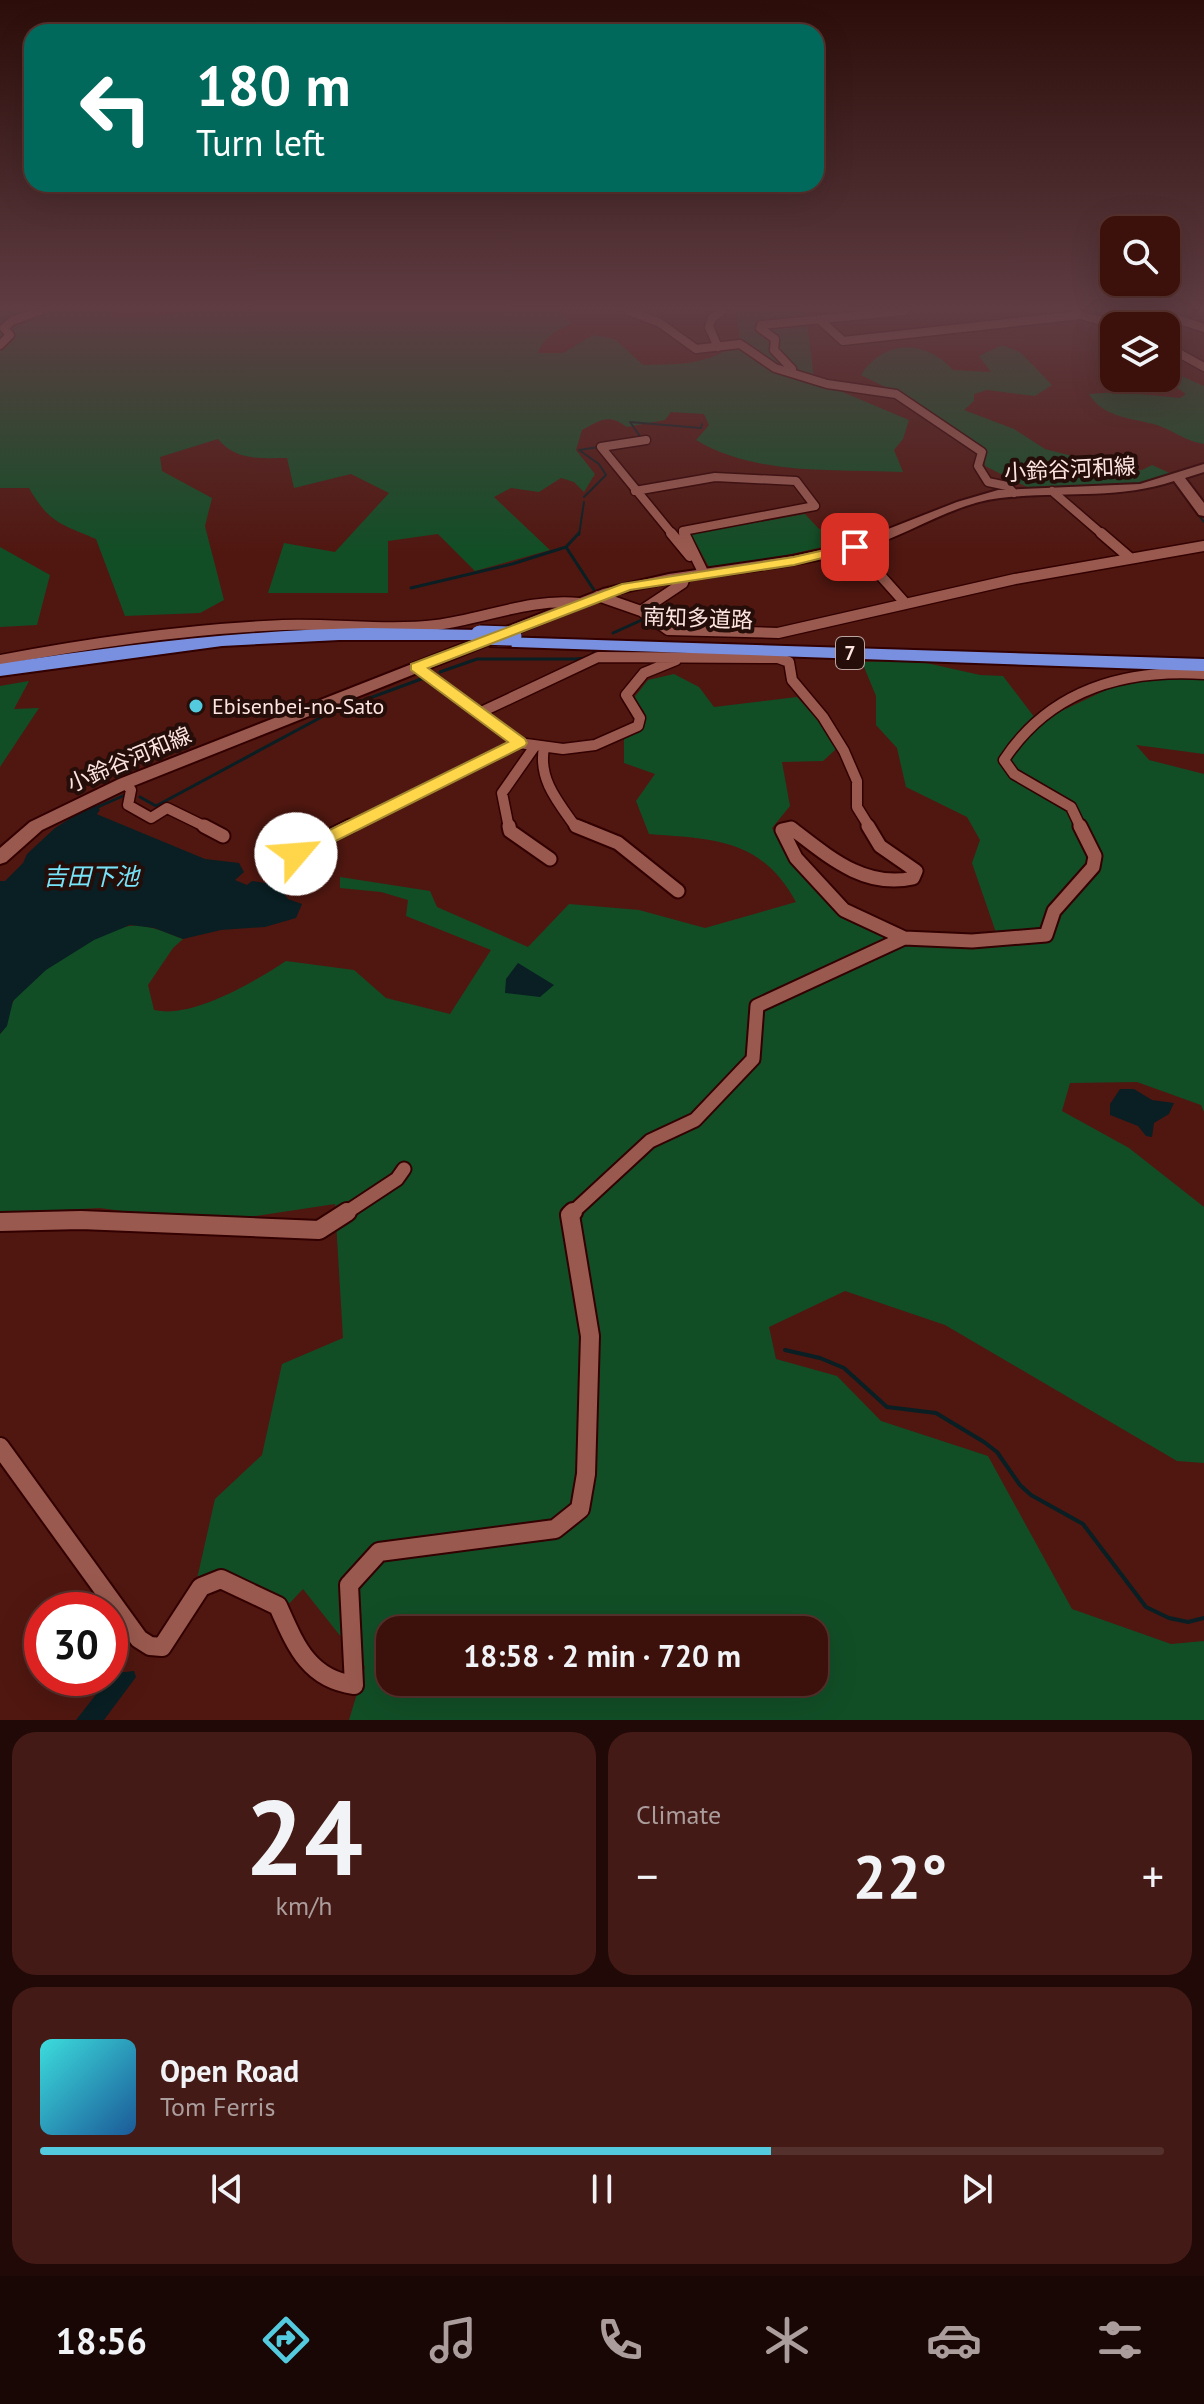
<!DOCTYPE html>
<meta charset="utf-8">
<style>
body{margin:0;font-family:"PT Sans","Noto Sans JP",sans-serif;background:#431a15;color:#f1f3f6;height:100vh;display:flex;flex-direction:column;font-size:30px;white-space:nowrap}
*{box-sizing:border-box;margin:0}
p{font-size:26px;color:#ac9d9d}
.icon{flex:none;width:44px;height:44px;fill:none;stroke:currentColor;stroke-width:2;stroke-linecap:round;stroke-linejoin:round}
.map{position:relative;height:1720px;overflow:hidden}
.panel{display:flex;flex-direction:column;gap:12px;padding:12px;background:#210907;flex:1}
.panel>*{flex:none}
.banner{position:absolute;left:24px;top:24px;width:800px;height:168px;border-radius:24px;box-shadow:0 8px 32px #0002,0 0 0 2px #55312d;background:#00695c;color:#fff;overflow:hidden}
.buttons{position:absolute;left:1100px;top:216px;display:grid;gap:16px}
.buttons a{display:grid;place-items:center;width:80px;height:80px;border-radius:16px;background:#3c110c;box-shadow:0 8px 32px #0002,0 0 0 2px #55312d;font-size:40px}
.speed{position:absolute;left:24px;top:1592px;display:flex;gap:16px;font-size:40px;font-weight:700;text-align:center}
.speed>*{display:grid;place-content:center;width:104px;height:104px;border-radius:50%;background:#3c110c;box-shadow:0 8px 32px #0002,0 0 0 2px #55312d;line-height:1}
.speed .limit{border:12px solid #d22;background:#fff;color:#111}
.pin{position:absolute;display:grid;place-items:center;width:68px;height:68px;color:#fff;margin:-34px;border-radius:16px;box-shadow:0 4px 12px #0006}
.me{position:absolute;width:88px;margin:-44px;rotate:63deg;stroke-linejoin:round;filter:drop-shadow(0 0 6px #0008)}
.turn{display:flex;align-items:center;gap:28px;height:168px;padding:0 40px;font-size:36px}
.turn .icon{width:104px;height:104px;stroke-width:2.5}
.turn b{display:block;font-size:56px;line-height:68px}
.big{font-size:60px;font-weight:700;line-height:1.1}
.panel .card{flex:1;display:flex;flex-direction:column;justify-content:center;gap:12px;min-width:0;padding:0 28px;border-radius:24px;background:#431a15}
.panel .dial{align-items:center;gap:0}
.dial b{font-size:104px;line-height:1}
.song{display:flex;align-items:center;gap:24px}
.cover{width:96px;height:96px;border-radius:12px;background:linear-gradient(135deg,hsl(180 70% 55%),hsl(210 70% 35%))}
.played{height:8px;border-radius:4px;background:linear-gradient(90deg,#54cade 65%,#55312d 65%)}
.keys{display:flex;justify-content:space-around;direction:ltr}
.heat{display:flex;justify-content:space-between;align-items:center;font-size:44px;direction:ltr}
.panel .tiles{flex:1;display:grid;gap:12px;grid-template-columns:1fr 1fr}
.card:last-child{grid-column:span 2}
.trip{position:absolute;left:376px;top:1616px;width:452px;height:80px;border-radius:24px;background:#3c110c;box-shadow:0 8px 32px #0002,0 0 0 2px #55312d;font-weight:700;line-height:80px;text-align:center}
.menu{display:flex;height:128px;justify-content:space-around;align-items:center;background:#180705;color:#ac9d9d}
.menu .icon{width:56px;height:56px}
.menu .active{color:#54cade}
.menu b{font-size:36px;color:#f1f3f6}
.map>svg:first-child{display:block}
.green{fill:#114e26;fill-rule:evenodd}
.water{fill:#091f23}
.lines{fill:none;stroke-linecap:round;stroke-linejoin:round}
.stream-far2{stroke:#091f23;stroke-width:2}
.stream-far1{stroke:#091f23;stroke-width:3}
.stream{stroke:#091f23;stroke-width:4}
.river{fill:#091f23;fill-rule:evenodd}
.street-far3-casing{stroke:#320000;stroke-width:11}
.street-far2-casing{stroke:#320000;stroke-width:13}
.street-far1-casing{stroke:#320000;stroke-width:17}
.street-casing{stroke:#320000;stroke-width:22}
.secondary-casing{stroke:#320000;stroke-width:4}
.highway-casing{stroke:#320000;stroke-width:4}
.street-far3{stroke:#99594e;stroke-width:8}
.street-far2{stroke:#99594e;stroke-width:10}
.street-far1{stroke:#99594e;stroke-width:13}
.street{stroke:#99594e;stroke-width:18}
.secondary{fill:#99594e;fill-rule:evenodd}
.highway{fill:#7990e0;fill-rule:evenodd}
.highway-bridge-casing{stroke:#320000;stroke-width:22;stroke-linecap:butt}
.highway-bridge{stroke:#7990e0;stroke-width:19}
.route{fill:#ffd54a;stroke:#a68a30;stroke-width:2}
.poi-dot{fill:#54cade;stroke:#250d09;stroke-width:3}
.labels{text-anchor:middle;stroke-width:8;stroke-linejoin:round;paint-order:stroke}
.shield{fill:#250d09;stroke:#bca5a1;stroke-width:2}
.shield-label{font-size:20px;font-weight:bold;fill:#fde6e2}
.street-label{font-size:22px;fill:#fde6e2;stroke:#250d09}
.poi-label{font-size:22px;fill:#fde6e2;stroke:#250d09;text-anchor:start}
.water-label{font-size:24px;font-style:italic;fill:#77e5f9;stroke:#250d09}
</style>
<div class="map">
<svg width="1204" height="1720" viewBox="0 0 1204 1720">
<rect width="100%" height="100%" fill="#501710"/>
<path class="green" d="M 0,311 L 115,311 L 112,312 L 113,318 C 139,319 164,317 190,311 L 557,311 L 572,323 C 557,331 544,337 538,353 L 563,353 L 593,335 L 615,339 L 643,365 C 682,364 706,366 740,341 L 736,311 L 806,311 L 814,380 L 909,420 L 903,439 L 894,450 L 903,472 C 835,469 756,476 696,440 L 709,425 L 704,414 L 671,412 L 665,420 L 627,427 C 609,413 600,420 582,430 L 576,450 L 595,474 L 584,492 L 574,482 L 561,478 L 539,492 L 511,488 L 494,497 L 550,550 L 475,571 L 438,534 L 388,541 L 388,593 L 268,593 L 284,543 L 335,552 L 389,493 L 351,474 L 294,488 L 287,458 C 260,458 236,461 218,439 L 160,457 L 162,471 L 212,498 L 205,526 L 224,600 L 200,613 L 125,616 L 96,539 C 61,524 49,523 29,488 L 0,488 Z
M 1002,345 L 1020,352 L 1052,385 L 1035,396 L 987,390 L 974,394 L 974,401 L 964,410 L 1014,429 L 1045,449 L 1126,470 L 1142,470 L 1152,465 L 1174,475 L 1138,485 L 1029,488 L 985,466 L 984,451 L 897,393 L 861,375 C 884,339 925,339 953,370 L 991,372 L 979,356 Z
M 1179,375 L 1204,386 L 1204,444 C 1188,442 1172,430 1157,425 C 1133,418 1103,418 1089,394 L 1118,392 L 1180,398 L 1186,394 L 1165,379 Z
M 805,514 L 819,529 L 852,521 L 878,529 C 823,551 767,559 709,567 L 691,534 Z
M 0,547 L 50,575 L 37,625 L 0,627 Z
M 913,660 L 980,675 L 1003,676 L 1038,722 L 1123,682 L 1154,676 L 1204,678 L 1204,754 L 1136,745 L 1149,760 L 1204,774 L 1204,1112 L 1201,1105 L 1137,1082 L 1070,1083 L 1062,1111 L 1129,1148 L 1204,1207 L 1204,1463 L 1177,1461 L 945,1325 L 845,1291 L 769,1327 L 776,1359 L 837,1376 L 881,1421 L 988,1456 L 1072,1609 L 1171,1644 L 1204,1641 L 1204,1720 L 349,1720 L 365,1667 L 303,1589 L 286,1607 L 222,1573 L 197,1579 L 215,1499 L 262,1455 L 282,1364 L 343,1338 L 335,1204 L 210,1223 L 100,1208 L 0,1213 L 0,1034 C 10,1024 7,1011 14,1000 C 32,973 97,932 129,926 C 147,923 167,933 183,939 L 173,948 L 148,985 L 154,1010 C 192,1019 254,982 286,961 L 354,970 L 386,998 L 450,1014 L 491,950 L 406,916 L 408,900 L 381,892 L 340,888 L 340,877 L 430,891 L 437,907 L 528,947 L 569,904 L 639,910 L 705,928 L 796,902 C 761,838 713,839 649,834 L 636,801 L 655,774 L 624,763 L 624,738 L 643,727 L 644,711 L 633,699 L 648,680 L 674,674 L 699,687 L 714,707 L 797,697 L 817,719 L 836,749 L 823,761 L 782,762 L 790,806 L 772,828 L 792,863 L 846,920 L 906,946 L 1001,947 L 972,863 L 980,840 L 967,817 L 906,787 L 897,748 L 876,725 L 876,696 L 862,662 ZM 390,1630 L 814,1630 L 814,1682 L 390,1682 Z
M 29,681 L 14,709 L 39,708 L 0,767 L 0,686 Z"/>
<path class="water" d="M 94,813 L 205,859 L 239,863 L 244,872 L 235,880 L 247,885 L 252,881 L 279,885 L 288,899 L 302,904 L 296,918 L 265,927 L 221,930 L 183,939 L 154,928 L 130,925 L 94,940 L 46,970 L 13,1001 L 7,1026 L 0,1034 L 0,881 L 5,881 L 23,863 L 27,854 L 55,828 L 77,814 L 80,817 Z
M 518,963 L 554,985 L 540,997 L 505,993 L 506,979 Z
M 1120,1089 L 1134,1089 L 1152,1100 L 1174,1103 L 1169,1114 L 1154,1123 L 1152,1137 L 1146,1136 L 1138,1126 L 1110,1115 L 1110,1104 Z
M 134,1671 L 136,1677 L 104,1720 L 76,1720 L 109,1678 L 116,1673 Z"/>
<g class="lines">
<path class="stream-far2" d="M 642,439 L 630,422 L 701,428 L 702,424
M 584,497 L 606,475 L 599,464 L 579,450 L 599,447
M 1200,517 L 1204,522
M 579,535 L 584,502"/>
<path class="stream-far1" d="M 566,547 L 579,533
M 411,588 L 512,564 L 566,547 L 594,590
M 613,633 L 644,619
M 440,672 L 477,659 L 575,659 L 588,658 L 595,651
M 140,797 L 156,806 L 329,713 L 424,678
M 91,810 L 125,795"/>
<path class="stream" d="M 785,1350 L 820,1358 L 844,1368 L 887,1407 L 936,1413 L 984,1442 L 997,1452 L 1020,1485 L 1031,1495 L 1083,1524 L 1146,1607 L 1169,1618 L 1188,1622 L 1204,1618"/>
<path class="river" d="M 91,805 L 97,806 L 100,810 L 97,814 L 78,820 L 69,815 L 72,811 Z"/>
<defs>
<path id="street-far3" d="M 629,311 L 660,323 L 696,349 L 740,344 L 775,368 L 827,384 L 896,394 L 982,452 L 978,466 L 988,482 L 1007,486 L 1014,493
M 1152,311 L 1204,328
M 819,319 L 843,341 L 1081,315 L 1118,326
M 0,345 L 10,335 L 4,328 L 12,321 L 39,311
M 1166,346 L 1204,367
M 718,347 L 709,327 L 712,318 L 722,311
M 790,372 L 792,369 L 774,350 L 775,339 L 760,328 L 761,325 L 904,311
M 646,440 L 601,447 L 673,535
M 635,491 L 715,477 L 796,481 L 815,506 L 683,531 L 685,535
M 1052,491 L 1103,535"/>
<path id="street-far2" d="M 671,533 L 690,556
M 684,533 L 702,570
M 1101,533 L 1130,558
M 855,547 L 906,604
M 598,596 L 641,611 L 668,630 L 778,633 L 1015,579 L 1204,546
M 641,611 L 683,583 L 685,577
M 0,660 C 94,642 188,629 283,625 C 333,623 387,631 436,625 C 484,619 530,598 579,603
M 416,667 L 519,743 L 563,749 L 595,745 L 638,726 L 640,718 L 626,695 L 644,673 L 676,660
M 479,713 L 598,657 L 778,658 L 789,662 L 792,680 L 823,717 L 844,751 L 857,781 L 857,807 L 870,828
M 544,748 C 538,779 558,802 575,826 L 584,828
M 125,783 L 131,790 L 128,805 L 151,818 L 167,808 L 208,828
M 346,828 L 519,743
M 509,828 L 502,793 L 535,746
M 1081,828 L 1071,807 L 1014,774 L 1004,760 C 1050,690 1124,669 1204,674"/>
<path id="street-far1" d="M 204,826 L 223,836
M 509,826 L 510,831 L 550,859
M 576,826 L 618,843 L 678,891
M 868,826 L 880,846 L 916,871 L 913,878 C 864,889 828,856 791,828 L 782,830 L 796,858 L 844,910 L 904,938
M 272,865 L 350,826
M 344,1214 L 397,1179 L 404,1169
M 571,1214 L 650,1141 L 695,1120 L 753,1059 L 757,1006 L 904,938 L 972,941 L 1046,935 L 1054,911 L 1093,867 L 1095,856 L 1080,826"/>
<path id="street" d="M 0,1222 L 81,1220 L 319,1230 L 347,1212
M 0,1447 L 139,1639 L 150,1646 L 162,1647 L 201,1587 L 221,1579 L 278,1606 C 295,1644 308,1679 354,1685 L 349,1585 L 379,1552 L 555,1529 L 580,1509 L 586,1474 L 590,1336 L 570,1215 L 573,1212"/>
<path id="secondary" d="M 1204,464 L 1204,472 L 1185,478 L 1204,503 L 1204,516 L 1199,515 L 1174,481 C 1116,500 1060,491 1000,498 C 950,504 906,537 858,550 C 778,573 694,574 613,595 L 131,787 L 42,830 L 6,862 L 0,864 L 0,848 L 30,822 L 119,779 L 603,589 L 669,574 L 793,556 L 850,544 L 957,502 L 998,490 L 1140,484 Z"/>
<path id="highway" d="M 367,628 L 480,630 L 489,635 L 480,640 L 339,640 L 222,646 L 0,676 L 0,664 C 122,645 243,630 367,628 Z
M 496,637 L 1204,659 L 1204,671 L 490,646 L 487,642 Z"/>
</defs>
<use href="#street-far3" class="street-far3-casing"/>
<use href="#street-far2" class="street-far2-casing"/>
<use href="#street-far1" class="street-far1-casing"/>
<use href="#street" class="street-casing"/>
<use href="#secondary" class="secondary-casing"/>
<use href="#highway" class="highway-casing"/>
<use href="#street-far3" class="street-far3"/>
<use href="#street-far2" class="street-far2"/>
<use href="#street-far1" class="street-far1"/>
<use href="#street" class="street"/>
<use href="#secondary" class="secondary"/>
<use href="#highway" class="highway"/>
<defs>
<path id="highway-bridge" d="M 480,635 L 512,636"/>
</defs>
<use href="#highway-bridge" class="highway-bridge-casing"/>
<use href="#highway-bridge" class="highway-bridge"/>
</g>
<linearGradient id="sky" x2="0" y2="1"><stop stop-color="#2c0d09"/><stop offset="0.56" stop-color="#5e3c42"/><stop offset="1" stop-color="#5e3c42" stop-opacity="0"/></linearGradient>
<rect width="1204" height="552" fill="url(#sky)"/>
<path class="route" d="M 855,543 L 859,544 L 859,549 L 794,565 L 630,590 L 428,668 L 525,739 L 527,743 L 525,746 L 302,858 L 289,858 L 287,854 L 289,850 L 508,742 L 411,670 L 411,664 L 622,584 L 794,557 Z"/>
<circle class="poi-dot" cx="196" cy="706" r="8"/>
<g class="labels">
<rect class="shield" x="836" y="637" width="28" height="32" rx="6"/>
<g class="shield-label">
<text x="850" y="660">7</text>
</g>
<g class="street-label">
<text transform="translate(1070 469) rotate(-3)" y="8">小鈴谷河和線</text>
<text transform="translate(698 618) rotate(2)" y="8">南知多道路</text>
<text transform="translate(129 759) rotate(-23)" y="8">小鈴谷河和線</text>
</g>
<g class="poi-label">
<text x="212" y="714">Ebisenbei-no-Sato</text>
</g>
<g class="water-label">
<text x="91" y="885">吉田下池</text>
</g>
</g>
</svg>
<div class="buttons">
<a><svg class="icon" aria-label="search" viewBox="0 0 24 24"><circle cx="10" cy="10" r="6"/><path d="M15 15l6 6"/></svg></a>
<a><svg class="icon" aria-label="layers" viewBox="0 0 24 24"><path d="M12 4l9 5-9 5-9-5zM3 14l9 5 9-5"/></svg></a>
</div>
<div class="speed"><div class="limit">30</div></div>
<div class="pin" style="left:855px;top:547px;background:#d93025"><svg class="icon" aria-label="arrive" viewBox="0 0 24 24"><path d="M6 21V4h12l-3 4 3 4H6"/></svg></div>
<svg class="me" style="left:296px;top:854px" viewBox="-20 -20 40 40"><circle r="19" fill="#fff"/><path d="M0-13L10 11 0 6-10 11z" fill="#ffd54a"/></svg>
<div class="trip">18:58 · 2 min · 720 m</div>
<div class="banner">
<div class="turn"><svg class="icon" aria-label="left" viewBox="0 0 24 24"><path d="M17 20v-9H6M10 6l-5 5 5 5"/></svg><div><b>180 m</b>Turn left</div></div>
</div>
</div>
<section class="panel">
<div class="tiles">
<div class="card dial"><b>24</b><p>km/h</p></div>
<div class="card"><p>Climate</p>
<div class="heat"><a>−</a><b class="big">22°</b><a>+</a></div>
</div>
<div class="card">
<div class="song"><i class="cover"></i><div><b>Open Road</b><p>Tom Ferris</p></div></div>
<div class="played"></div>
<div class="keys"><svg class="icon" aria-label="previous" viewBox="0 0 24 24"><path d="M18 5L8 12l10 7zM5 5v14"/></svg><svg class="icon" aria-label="pause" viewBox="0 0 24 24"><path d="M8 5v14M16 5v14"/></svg><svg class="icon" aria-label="next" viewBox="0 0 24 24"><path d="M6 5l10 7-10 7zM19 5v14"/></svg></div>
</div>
</div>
</section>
<nav class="menu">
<b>18:56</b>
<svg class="icon active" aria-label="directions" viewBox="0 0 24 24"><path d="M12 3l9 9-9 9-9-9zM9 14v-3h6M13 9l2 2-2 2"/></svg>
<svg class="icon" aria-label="music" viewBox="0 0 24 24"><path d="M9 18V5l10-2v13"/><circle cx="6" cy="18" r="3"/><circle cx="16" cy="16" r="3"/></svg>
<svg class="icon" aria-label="phone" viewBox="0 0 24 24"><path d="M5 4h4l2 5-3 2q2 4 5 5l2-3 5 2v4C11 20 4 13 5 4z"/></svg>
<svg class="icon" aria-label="climate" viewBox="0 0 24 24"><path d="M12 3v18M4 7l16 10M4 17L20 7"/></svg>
<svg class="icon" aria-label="car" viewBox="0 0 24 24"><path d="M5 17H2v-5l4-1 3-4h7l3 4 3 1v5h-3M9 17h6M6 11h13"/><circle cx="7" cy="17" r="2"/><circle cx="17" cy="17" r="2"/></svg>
<svg class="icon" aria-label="filters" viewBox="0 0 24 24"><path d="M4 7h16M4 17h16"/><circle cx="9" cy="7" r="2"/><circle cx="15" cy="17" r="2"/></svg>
</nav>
